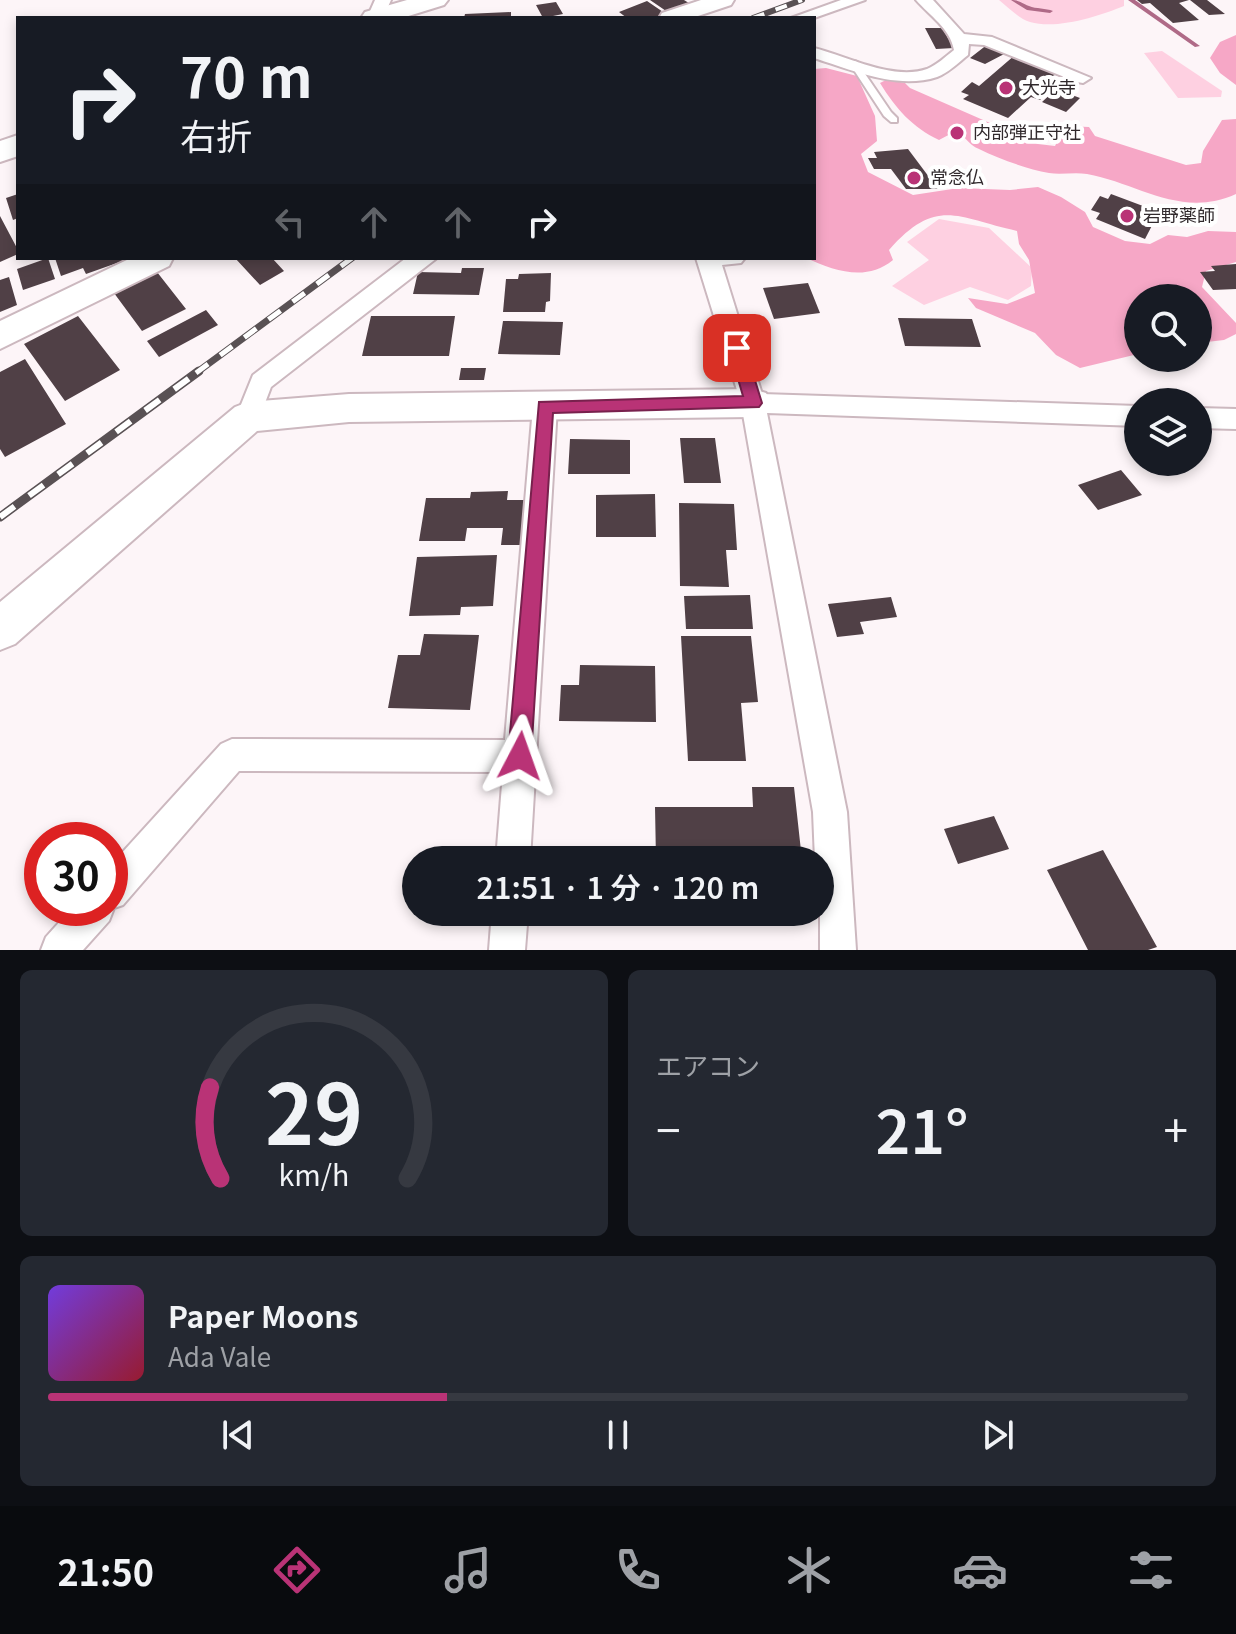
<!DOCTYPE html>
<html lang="ja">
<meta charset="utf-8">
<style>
body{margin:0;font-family:Georgia,"Noto Sans JP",serif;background:#242831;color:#f1f3f6;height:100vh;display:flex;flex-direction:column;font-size:30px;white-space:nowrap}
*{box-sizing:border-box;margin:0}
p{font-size:26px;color:#9ea1a6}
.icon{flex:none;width:44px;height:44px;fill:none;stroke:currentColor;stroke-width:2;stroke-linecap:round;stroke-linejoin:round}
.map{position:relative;height:950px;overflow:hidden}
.panel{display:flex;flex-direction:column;gap:20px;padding:20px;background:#0d0f14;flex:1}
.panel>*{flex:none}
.top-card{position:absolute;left:16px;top:16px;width:800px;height:244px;border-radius:0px;box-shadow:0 4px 12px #0003;background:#171b24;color:#f1f3f6;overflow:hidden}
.fabs{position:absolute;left:1124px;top:284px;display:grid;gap:16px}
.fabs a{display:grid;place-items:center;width:88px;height:88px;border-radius:50%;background:#171b24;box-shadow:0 4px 12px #0003;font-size:40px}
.speed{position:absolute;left:24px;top:822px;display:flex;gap:16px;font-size:40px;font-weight:700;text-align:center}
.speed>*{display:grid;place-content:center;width:104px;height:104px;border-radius:50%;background:#171b24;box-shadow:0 4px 12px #0003;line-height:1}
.speed .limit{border:12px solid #d22;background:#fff;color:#111}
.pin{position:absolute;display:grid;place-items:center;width:68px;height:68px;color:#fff;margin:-34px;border-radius:16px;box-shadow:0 4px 12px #0006}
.me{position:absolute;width:88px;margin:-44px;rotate:4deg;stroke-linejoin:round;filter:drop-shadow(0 0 6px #0008)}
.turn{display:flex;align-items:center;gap:28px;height:168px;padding:0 32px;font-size:36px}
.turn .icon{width:104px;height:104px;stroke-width:2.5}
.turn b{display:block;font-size:56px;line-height:68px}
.lanes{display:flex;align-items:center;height:76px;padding:0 32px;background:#0003;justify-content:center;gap:40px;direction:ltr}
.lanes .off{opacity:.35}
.big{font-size:60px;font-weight:600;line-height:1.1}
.panel .card{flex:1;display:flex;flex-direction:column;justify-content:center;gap:12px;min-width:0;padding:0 28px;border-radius:12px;background:#242831}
.panel .dial{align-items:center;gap:0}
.dial svg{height:208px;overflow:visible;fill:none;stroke:#363941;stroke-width:7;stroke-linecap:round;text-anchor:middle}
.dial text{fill:#f1f3f6;stroke:none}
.song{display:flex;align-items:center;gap:24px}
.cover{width:96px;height:96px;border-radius:12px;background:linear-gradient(135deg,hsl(260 70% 55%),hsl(350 70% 35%))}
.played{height:8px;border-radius:4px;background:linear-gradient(90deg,#b93376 35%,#363941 35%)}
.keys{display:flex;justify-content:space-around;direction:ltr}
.heat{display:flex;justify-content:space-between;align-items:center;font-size:44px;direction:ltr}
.panel .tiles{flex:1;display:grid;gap:20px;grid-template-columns:1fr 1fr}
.card:last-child{grid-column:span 2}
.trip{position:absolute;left:402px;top:846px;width:432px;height:80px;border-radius:40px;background:#171b24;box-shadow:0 4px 12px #0003;font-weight:600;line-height:80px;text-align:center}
.tabs{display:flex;height:128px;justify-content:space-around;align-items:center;background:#090b0e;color:#9ea1a6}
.tabs .icon{width:56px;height:56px}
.tabs .selected{color:#b93376}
.tabs b{font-size:36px;color:#f1f3f6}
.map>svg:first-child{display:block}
.green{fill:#fed0e1}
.forest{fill:#f6a7c6}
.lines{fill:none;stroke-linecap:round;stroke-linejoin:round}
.stream{fill:#af6a87;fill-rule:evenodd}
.building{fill:#504046}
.lane-casing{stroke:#ccb8bf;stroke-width:4}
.street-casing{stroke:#ccb8bf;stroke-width:4}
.secondary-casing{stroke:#ccb8bf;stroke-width:4}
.highway-casing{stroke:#ccb8bf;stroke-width:4}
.lane{fill:#fff;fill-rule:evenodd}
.street{fill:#fff;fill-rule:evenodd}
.secondary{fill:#fff;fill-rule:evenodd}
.highway{fill:#fff;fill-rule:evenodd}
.rail-far2-casing{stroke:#595154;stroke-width:6}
.rail-far1-casing{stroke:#595154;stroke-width:7}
.rail-casing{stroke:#595154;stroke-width:9}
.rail-far2{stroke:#fff;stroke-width:4;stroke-dasharray:12;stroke-linecap:butt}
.rail-far1{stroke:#fff;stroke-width:5;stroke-dasharray:15;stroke-linecap:butt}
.rail{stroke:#fff;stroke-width:6;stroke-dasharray:18;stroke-linecap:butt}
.route{fill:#b93376;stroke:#78214d;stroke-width:2}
.poi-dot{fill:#b93376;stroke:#fff;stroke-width:3}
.labels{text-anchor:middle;stroke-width:8;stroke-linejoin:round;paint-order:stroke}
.far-poi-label{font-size:18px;fill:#312a2d;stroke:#fff;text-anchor:start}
</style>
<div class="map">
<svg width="1236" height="950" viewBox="0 0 1236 950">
<rect width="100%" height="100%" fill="#fdf5f8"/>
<path class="green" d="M 999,0 L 1124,0 L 1124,6 C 1099,16 1057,30 1030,22 C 1019,19 1008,7 999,0 Z
M 1162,51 L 1222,91 L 1221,97 L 1178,98 L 1144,53 Z
M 939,219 L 989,228 L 1032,268 L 1031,286 L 1008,300 L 970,287 L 924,305 L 892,286 L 929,260 L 907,242 Z"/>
<path class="forest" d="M 1236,35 L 1236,85 L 1220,73 L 1210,58 L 1220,42 Z
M 826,68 L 857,76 L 875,116 L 877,141 L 861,154 L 868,172 L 913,195 L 959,188 L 1010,190 L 1038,187 L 1061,197 L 1085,212 L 1093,227 L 1125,241 L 1150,244 L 1168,235 L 1187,237 L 1208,231 L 1236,232 L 1236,262 L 1206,271 L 1202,287 L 1236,323 L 1236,334 L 1224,340 L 1198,343 L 1198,298 L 1138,298 L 1138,354 L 1080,368 L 1056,355 L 1035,333 L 976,308 L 968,298 L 1007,304 L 1035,293 L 1029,260 L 1019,244 L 1017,231 C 957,218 937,196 889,250 L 893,260 C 866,282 835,271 806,258 L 814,258 L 814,69 Z
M 888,79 L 905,83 L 910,88 L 1038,144 L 1055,146 L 1065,126 L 1089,127 L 1095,136 L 1186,165 L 1201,163 L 1203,151 L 1222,120 L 1236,119 L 1236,194 C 1181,219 1138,183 1087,174 C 1074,172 1061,175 1049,173 C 1027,169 999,159 979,149 C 968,145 965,135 956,131 L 939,140 C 912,127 896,109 880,83 Z"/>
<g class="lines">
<path class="stream" d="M 1011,0 C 1019,0 1021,3 1029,6 C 1036,9 1046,8 1053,11 L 1050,13 L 1027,10 Z
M 1128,0 L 1135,0 L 1200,46 L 1195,47 Z"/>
</g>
<path class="building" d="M 650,0 L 684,0 L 692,5 L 669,13 Z
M 1137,0 L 1189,0 L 1179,3 L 1199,20 L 1173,23 L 1150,3 L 1142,4 Z
M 1190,0 L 1207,0 L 1225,14 L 1209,15 Z
M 647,1 L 666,14 L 655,18 L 627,18 L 619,12 Z
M 556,2 L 563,14 L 543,18 L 536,5 Z
M 511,12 L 511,18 L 464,18 L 465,14 Z
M 925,28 L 942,28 L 954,48 L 936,49 Z
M 988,44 L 1008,52 L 985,64 L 970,58 Z
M 1015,55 L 1058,72 L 1043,86 L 1051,90 L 1040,100 L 1031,97 L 1008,118 L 963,99 L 969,95 L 961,92 L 972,82 L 979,86 Z
M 1056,89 L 1080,98 L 1066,112 L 1042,102 Z
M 908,149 L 938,189 L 906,189 L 891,169 L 874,169 L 868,158 L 877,158 L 874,152 Z
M 975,171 L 983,184 L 958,185 L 951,172 Z
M 18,194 L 18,218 L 13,220 L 6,198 Z
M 1111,194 L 1159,212 L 1145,239 L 1096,219 L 1100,213 L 1091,210 L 1100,196 L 1108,199 Z
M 0,216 L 18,250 L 18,254 L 0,262 Z
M 48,258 L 55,279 L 23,290 L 17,269 Z
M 55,258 L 131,258 L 86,274 L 83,268 L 61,276 Z
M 235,258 L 272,258 L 284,271 L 260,285 Z
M 1236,264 L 1236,289 L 1213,290 L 1200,272 L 1215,271 L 1211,266 Z
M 462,268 L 484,268 L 479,295 L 413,294 L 418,272 L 461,273 Z
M 157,272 L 186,309 L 142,331 L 114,293 Z
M 551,273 L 550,301 L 546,302 L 545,312 L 503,312 L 506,279 L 518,279 L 519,274 Z
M 9,277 L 17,305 L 0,312 L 0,280 Z
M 808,283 L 820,313 L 774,319 L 763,288 Z
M 206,310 L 218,325 L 159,357 L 147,341 Z
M 78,316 L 120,370 L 65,401 L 24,344 Z
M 371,316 L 455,316 L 449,356 L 362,356 Z
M 898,318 L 972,319 L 981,347 L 905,346 Z
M 503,321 L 563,322 L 560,355 L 498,354 Z
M 25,359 L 66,424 L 5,457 L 0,449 L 0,372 Z
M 461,368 L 486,368 L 484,380 L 459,380 Z
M 680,438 L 715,438 L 721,483 L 684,483 Z
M 570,439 L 630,440 L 630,474 L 568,474 Z
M 1121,470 L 1142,495 L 1098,510 L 1078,485 Z
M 508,491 L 507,500 L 525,500 L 522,545 L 501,545 L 503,528 L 467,528 L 465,541 L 419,541 L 426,498 L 470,498 L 471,492 Z
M 655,494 L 656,537 L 596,537 L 596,495 Z
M 679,503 L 734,504 L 737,550 L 726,550 L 729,587 L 680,586 Z
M 497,555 L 493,606 L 461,607 L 460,615 L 409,616 L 417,557 Z
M 750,595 L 753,629 L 686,629 L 684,596 Z
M 891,597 L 897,617 L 860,622 L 864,634 L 837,637 L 828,604 Z
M 424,634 L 479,635 L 470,710 L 388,708 L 398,655 L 420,655 Z
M 681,636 L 751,636 L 758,702 L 741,703 L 746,761 L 688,761 Z
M 580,665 L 655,666 L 656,722 L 559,721 L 561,685 L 579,685 Z
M 752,787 L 794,787 L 802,860 L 656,860 L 655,807 L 753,807 Z
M 994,816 L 1009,849 L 958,864 L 944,829 Z
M 1103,850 L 1157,947 L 1148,950 L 1088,950 L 1047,870 Z"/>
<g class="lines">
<defs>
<path id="lane" d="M 854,61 L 857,62 L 891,112 L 897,118 L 897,122 L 891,122 L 884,116 L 850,64 Z"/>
<path id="street" d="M 375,0 L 391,0 L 383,18 L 367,18 Z
M 841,0 L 865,0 L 814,18 L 791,18 Z
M 916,0 L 933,0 L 964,34 L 992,37 L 1091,78 L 1083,83 L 1077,82 L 984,45 L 969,44 L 968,55 C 958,63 948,73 937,77 C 897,90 852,70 814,58 L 814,48 C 847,56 893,81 927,69 C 937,65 945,57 954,50 C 950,28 930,16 916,0 Z
M 406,258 L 437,258 L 271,387 L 257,424 L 248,427 L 239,424 L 236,417 L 253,375 Z
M 696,258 L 745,258 L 741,263 L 722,265 L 762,394 L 1138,406 L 1138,426 L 767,413 L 847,812 L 856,950 L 820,950 L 820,860 L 815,860 L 813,812 L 741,403 Z
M 545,397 L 554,400 L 557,407 L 530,860 L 496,860 L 503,772 L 239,771 L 123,905 L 114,908 L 109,921 L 83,950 L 41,950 L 46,937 L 72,908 L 110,908 L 110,866 L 221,744 L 232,739 L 505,740 L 533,407 L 536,400 Z
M 1198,408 L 1236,409 L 1236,429 L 1198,428 Z
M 492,912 L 528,912 L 525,950 L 489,950 Z"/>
<path id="secondary" d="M 701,0 L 734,0 L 731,5 L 692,18 L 659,18 L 662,13 Z
M 131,258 L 173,258 L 169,266 L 0,349 L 0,321 Z
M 753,389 L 766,393 L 771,403 L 766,413 L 753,417 L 349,422 L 257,431 L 15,644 L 0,650 L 0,602 L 235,407 L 248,402 L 349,394 Z"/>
<path id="highway" d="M 407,0 L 448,0 L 444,5 L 402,18 L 361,18 L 365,12 Z
M 18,135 L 18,156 L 0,162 L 0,141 Z"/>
</defs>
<use href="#lane" class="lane-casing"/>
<use href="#street" class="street-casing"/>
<use href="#secondary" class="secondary-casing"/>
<use href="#highway" class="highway-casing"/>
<use href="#lane" class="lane"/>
<use href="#street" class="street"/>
<use href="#secondary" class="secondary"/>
<use href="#highway" class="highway"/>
<defs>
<path id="rail-far2" d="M 753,18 L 802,0"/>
<path id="rail-far1" d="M 196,373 L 352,258"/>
<path id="rail" d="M 0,517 L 199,371"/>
</defs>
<use href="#rail-far2" class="rail-far2-casing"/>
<use href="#rail-far1" class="rail-far1-casing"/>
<use href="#rail" class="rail-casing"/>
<use href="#rail-far2" class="rail-far2"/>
<use href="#rail-far1" class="rail-far1"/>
<use href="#rail" class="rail"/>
</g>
<path class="route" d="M 737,342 L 745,348 L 762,403 L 759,407 L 553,413 L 531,756 L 528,764 L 520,767 L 512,764 L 508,756 L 539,402 L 743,396 L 729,348 Z"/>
<g class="poi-dot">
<circle cx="1006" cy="88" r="8"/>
<circle cx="957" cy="133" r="8"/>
<circle cx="914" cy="178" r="8"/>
<circle cx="1127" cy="216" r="8"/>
</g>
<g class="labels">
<g class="far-poi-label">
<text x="1022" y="94">大光寺</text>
<text x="973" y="139">内部弾正守社</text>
<text x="930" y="184">常念仏</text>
<text x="1143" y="222">岩野薬師</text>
</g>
</g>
</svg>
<div class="fabs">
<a><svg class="icon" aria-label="search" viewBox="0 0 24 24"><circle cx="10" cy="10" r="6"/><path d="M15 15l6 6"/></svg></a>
<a><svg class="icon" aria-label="layers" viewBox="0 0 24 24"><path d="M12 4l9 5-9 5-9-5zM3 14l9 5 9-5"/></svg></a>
</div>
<div class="speed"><div class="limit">30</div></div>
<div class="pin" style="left:737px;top:348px;background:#d93025"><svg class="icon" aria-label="arrive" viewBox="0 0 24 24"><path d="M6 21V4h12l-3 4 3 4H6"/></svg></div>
<svg class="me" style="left:520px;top:756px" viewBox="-20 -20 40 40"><path d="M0-17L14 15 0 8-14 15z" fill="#b93376" stroke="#fff" stroke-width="4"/></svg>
<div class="trip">21:51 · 1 分 · 120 m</div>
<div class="top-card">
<div class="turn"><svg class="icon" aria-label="right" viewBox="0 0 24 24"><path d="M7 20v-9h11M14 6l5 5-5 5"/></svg><div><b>70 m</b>右折</div></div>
<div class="lanes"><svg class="icon off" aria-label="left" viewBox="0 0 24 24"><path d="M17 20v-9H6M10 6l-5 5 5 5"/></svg><svg class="icon off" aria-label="ahead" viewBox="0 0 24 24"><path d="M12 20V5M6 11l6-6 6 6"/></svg><svg class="icon off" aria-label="ahead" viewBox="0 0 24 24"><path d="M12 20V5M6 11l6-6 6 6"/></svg><svg class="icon" aria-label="right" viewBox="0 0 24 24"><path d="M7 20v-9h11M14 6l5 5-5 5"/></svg></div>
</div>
</div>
<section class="panel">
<div class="tiles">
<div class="card dial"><svg viewBox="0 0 100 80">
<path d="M14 69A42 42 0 1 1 86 69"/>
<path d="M14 69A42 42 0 0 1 10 34" stroke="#b93376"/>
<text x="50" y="56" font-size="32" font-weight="700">29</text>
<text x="50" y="72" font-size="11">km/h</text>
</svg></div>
<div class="card"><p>エアコン</p>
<div class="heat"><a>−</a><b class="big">21°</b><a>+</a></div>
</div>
<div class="card">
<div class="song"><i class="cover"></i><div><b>Paper Moons</b><p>Ada Vale</p></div></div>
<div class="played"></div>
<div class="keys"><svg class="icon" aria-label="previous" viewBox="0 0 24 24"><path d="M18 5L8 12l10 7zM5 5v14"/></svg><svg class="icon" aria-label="pause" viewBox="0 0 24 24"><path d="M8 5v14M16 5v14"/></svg><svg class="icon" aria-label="next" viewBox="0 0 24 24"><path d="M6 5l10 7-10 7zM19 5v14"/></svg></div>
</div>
</div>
</section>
<nav class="tabs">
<b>21:50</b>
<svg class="icon selected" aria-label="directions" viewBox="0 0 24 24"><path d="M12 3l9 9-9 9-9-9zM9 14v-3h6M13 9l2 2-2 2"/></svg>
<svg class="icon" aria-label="music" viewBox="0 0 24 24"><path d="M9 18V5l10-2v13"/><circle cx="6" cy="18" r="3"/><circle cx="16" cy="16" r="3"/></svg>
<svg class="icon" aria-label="phone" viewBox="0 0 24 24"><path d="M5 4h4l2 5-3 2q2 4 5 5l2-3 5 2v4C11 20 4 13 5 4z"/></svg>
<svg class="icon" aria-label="climate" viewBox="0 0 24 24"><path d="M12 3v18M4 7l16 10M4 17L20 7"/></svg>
<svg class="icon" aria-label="car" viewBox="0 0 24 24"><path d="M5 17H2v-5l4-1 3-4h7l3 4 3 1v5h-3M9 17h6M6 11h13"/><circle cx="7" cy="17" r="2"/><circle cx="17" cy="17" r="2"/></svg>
<svg class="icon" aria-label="filters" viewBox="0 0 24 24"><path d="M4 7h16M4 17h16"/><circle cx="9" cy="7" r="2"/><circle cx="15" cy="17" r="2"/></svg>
</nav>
